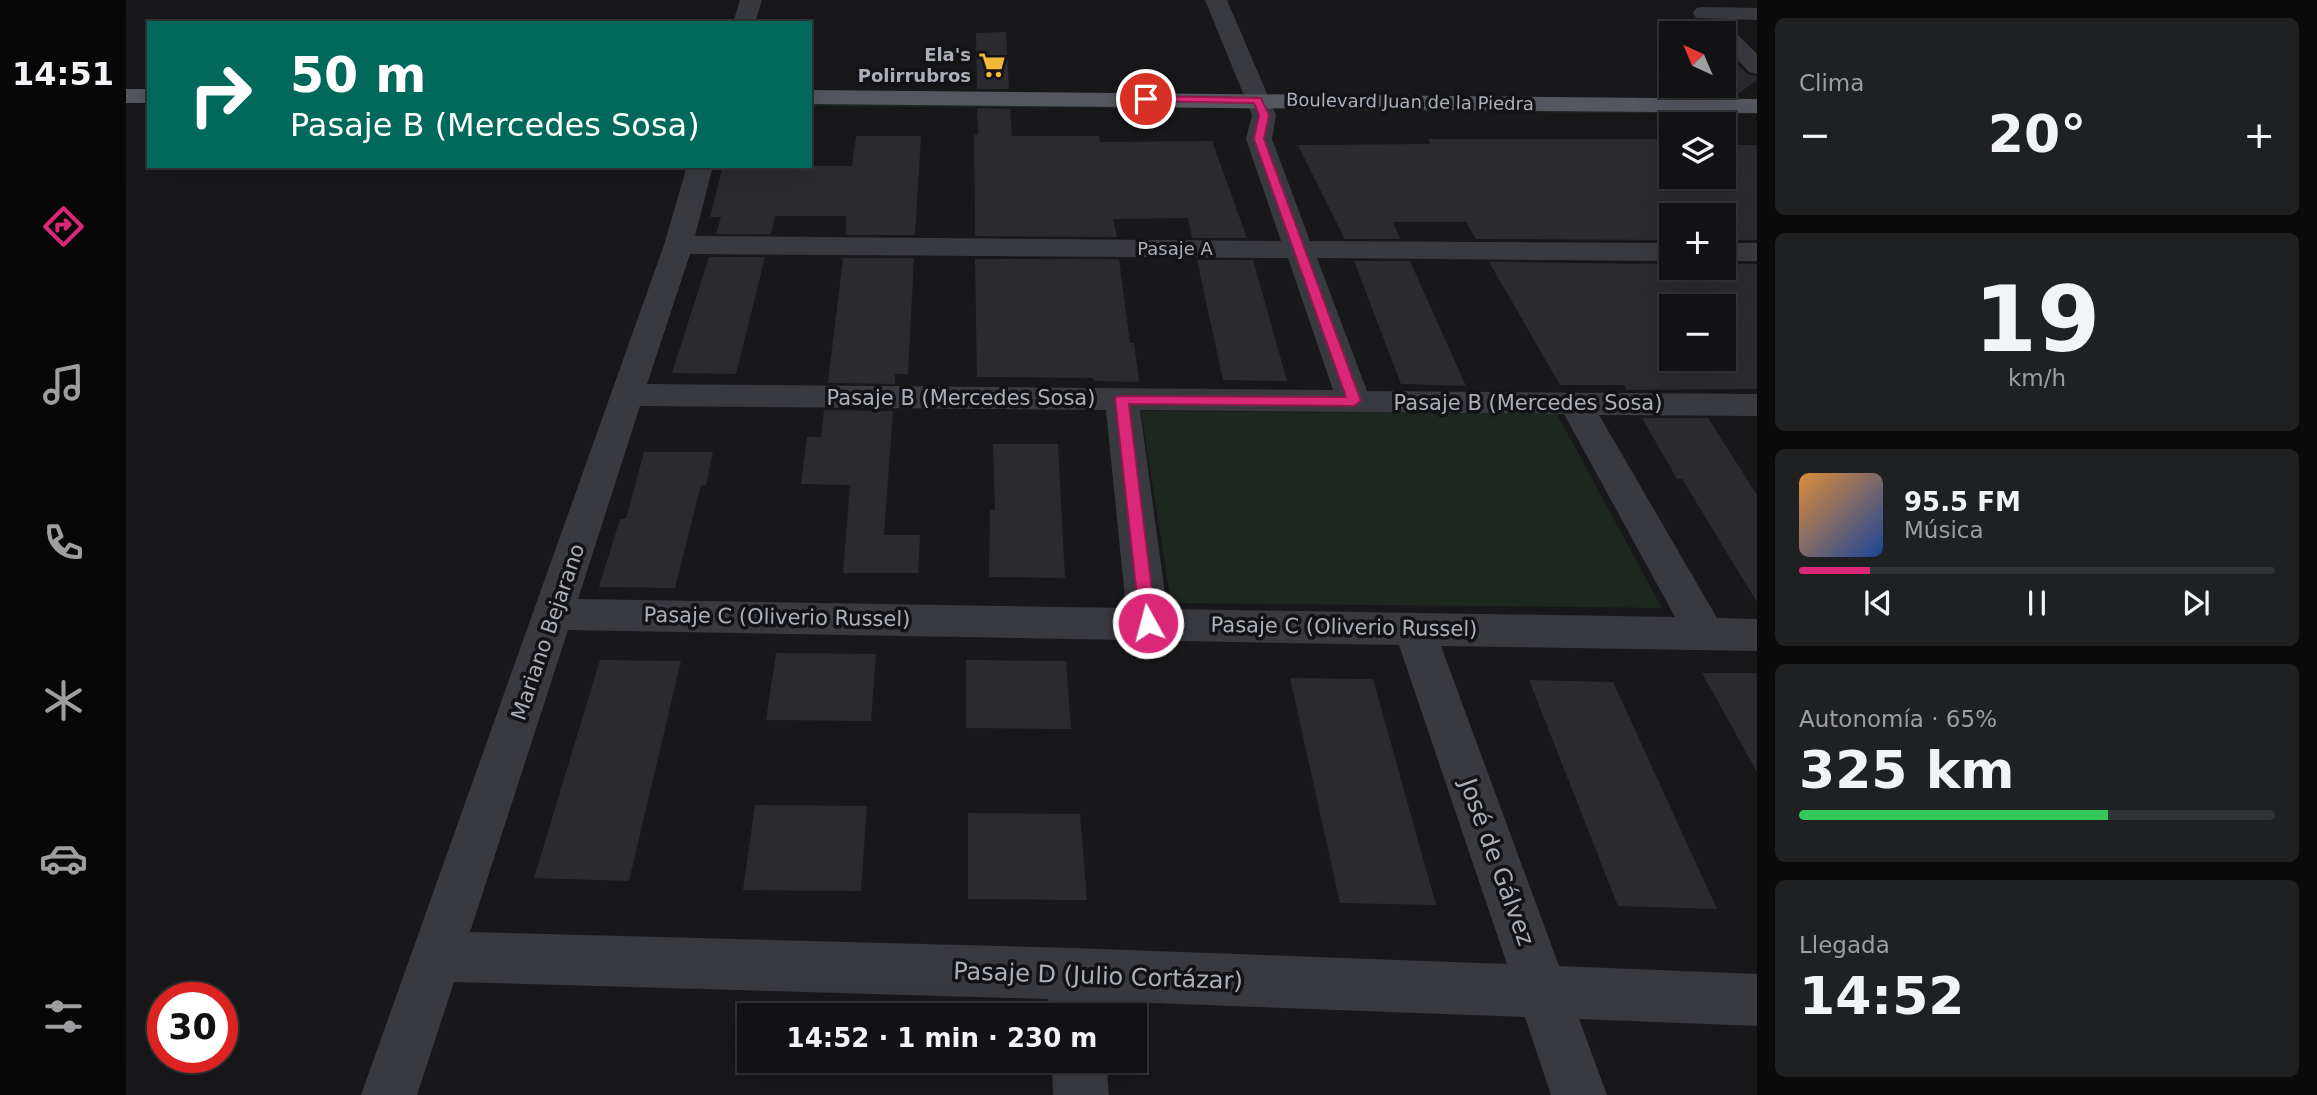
<!DOCTYPE html>
<html lang="es">
<meta charset="utf-8">
<style>
body{margin:0;font-family:"DejaVu Sans",sans-serif;background:#1f2022;color:#f1f3f6;height:100vh;display:flex;flex-direction:column;font-size:26px;white-space:nowrap}
*{box-sizing:border-box;margin:0}
p{font-size:23px;color:#9c9ea0}
.icon{flex:none;width:38px;height:38px;fill:none;stroke:currentColor;stroke-width:2;stroke-linecap:round;stroke-linejoin:round}
.map{position:relative;flex:1;overflow:hidden}
.details{display:flex;flex-direction:column;gap:18px;padding:18px;background:#0a0a0b;width:560px}
.details>*{flex:none}
.hud{position:absolute;left:21px;top:21px;width:665px;height:147px;border-radius:0px;box-shadow:0 7px 28px #0002,0 0 0 2px #313234;background:#00695c;color:#fff;overflow:hidden}
.needle{width:46px;rotate:316deg}
.tools{position:absolute;left:1533px;top:21px;display:grid;gap:14px}
.tools a{display:grid;place-items:center;width:77px;height:77px;border-radius:0px;background:#121214;box-shadow:0 7px 28px #0002,0 0 0 2px #313234;font-size:35px}
.speed{position:absolute;left:21px;top:982px;display:flex;gap:14px;font-size:35px;font-weight:700;text-align:center}
.speed>*{display:grid;place-content:center;width:91px;height:91px;border-radius:50%;background:#121214;box-shadow:0 7px 28px #0002,0 0 0 2px #313234;line-height:1}
.speed .limit{border:10px solid #d22;background:#fff;color:#111}
.pin{position:absolute;display:grid;place-items:center;width:60px;height:60px;color:#fff;margin:-30px;border:4px solid #fff;border-radius:50%;box-shadow:0 2px 7px #0007}
.me{position:absolute;width:77px;margin:-38px;rotate:353deg;stroke-linejoin:round;filter:drop-shadow(0 0 5px #0008)}
.turn{display:flex;align-items:center;gap:24px;height:147px;padding:0 28px;font-size:32px}
.turn .icon{width:91px;height:91px;stroke-width:2.5}
.turn b{display:block;font-size:49px;line-height:60px}
.big{font-size:52px;font-weight:800;line-height:1.1}
.details .widget{flex:1;display:flex;flex-direction:column;justify-content:center;gap:10px;min-width:0;padding:0 24px;border-radius:10px;background:#1f2022}
.details .dial{align-items:center;gap:0}
.dial b{font-size:91px;line-height:1}
.song{display:flex;align-items:center;gap:21px}
.cover{width:84px;height:84px;border-radius:10px;background:linear-gradient(135deg,hsl(30 70% 55%),hsl(220 70% 35%))}
.played{height:7px;border-radius:4px;background:linear-gradient(90deg,#db2777 15%,#313234 15%)}
.keys{display:flex;justify-content:space-around;direction:ltr}
.heat{display:flex;justify-content:space-between;align-items:center;font-size:38px;direction:ltr}
.charge{height:10px;border-radius:5px;background:linear-gradient(90deg,#34c759 65%,#313234 0)}
.trip{position:absolute;left:611px;top:1003px;width:410px;height:70px;border-radius:0px;background:#121214;box-shadow:0 7px 28px #0002,0 0 0 2px #313234;font-weight:800;line-height:70px;text-align:center}
main{display:flex;flex:1;min-height:0}
.tab-bar{display:flex;flex-direction:column;width:126px;justify-content:space-around;align-items:center;background:#070708;color:#9c9ea0}
.tab-bar .icon{width:49px;height:49px}
.tab-bar .selected{color:#db2777}
.tab-bar b{font-size:32px;color:#f1f3f6}
.map>svg:first-child{display:block}
.green{fill:#1e2620}
.building{fill:#2b2b2f;fill-rule:evenodd}
.lines{fill:none;stroke-linecap:round;stroke-linejoin:round}
.minor{fill:#393a40;fill-rule:evenodd}
.major{fill:#55575f;fill-rule:evenodd}
.route{fill:#db2777;stroke:#8e194d;stroke-width:2}
.labels{text-anchor:middle;stroke-width:7;stroke-linejoin:round;paint-order:stroke}
.far-poi-label{font-size:18px;font-weight:bold;fill:#abafba;stroke:#131316;text-anchor:end}
.far-street-label{font-size:18px;fill:#abafba;stroke:#131316}
.street-label{font-size:21px;fill:#abafba;stroke:#131316}
.near-street-label{font-size:24px;fill:#abafba;stroke:#131316}
</style>
<main>
<nav class="tab-bar">
<b>14:51</b>
<svg class="icon selected" aria-label="directions" viewBox="0 0 24 24"><path d="M12 3l9 9-9 9-9-9zM9 14v-3h6M13 9l2 2-2 2"/></svg>
<svg class="icon" aria-label="music" viewBox="0 0 24 24"><path d="M9 18V5l10-2v13"/><circle cx="6" cy="18" r="3"/><circle cx="16" cy="16" r="3"/></svg>
<svg class="icon" aria-label="phone" viewBox="0 0 24 24"><path d="M5 4h4l2 5-3 2q2 4 5 5l2-3 5 2v4C11 20 4 13 5 4z"/></svg>
<svg class="icon" aria-label="climate" viewBox="0 0 24 24"><path d="M12 3v18M4 7l16 10M4 17L20 7"/></svg>
<svg class="icon" aria-label="car" viewBox="0 0 24 24"><path d="M5 17H2v-5l4-1 3-4h7l3 4 3 1v5h-3M9 17h6M6 11h13"/><circle cx="7" cy="17" r="2"/><circle cx="17" cy="17" r="2"/></svg>
<svg class="icon" aria-label="filters" viewBox="0 0 24 24"><path d="M4 7h16M4 17h16"/><circle cx="9" cy="7" r="2"/><circle cx="15" cy="17" r="2"/></svg>
</nav>
<div class="map">
<svg width="1631" height="1095" viewBox="0 0 1631 1095">
<rect width="100%" height="100%" fill="#18181b"/>
<path class="green" d="M 684,103 L 1029,105 L 1030,108 L 684,106 Z
M 1205,108 L 1631,111 L 1631,114 L 1206,111 Z
M 1015,411 L 1431,414 L 1536,608 L 1045,603 Z"/>
<path class="building" d="M 880,32 L 883,89 L 851,89 L 850,33 Z
M 1598,50 L 1621,74 L 1631,76 L 1631,80 L 1609,96 L 1549,96 L 1529,74 L 1545,74 L 1545,86 L 1598,86 Z
M 851,108 L 884,109 L 886,136 L 973,136 L 974,142 L 1086,141 L 1121,238 L 1066,238 L 1062,218 L 987,219 L 991,237 L 849,236 L 848,135 L 852,135 Z
M 730,136 L 795,136 L 789,235 L 720,235 L 720,216 L 649,216 L 645,234 L 590,234 L 595,217 L 584,217 L 597,166 L 726,166 Z
M 1302,139 L 1545,139 L 1545,177 L 1598,177 L 1598,145 L 1631,145 L 1631,240 L 1598,240 L 1598,215 L 1545,215 L 1545,240 L 1350,239 L 1340,222 L 1267,222 L 1274,239 L 1219,239 L 1172,145 L 1305,144 Z
M 583,257 L 639,257 L 610,374 L 546,373 Z
M 717,258 L 788,258 L 782,374 L 769,374 L 769,384 L 702,383 Z
M 849,259 L 993,259 L 1004,343 L 1008,343 L 1013,382 L 968,381 L 968,378 L 851,377 Z
M 1071,260 L 1127,260 L 1161,381 L 1097,380 Z
M 1228,261 L 1284,261 L 1340,386 L 1275,384 Z
M 1363,262 L 1545,264 L 1545,268 L 1598,268 L 1598,264 L 1631,264 L 1631,389 L 1501,390 L 1498,385 L 1434,385 ZM 1545,306 L 1598,306 L 1598,359 L 1545,359 Z
M 698,410 L 767,411 L 758,535 L 794,535 L 792,573 L 717,573 L 724,485 L 675,484 L 681,437 L 695,437 Z
M 1516,418 L 1582,418 L 1631,495 L 1631,602 L 1556,479 L 1551,479 Z
M 867,444 L 932,444 L 939,578 L 863,577 L 864,510 L 869,510 Z
M 518,452 L 587,452 L 580,485 L 575,485 L 549,588 L 473,587 L 494,519 L 500,519 Z
M 650,653 L 750,654 L 745,721 L 640,720 Z
M 474,660 L 555,661 L 503,881 L 408,878 Z
M 840,660 L 940,661 L 945,729 L 840,728 Z
M 1576,673 L 1631,673 L 1631,772 Z
M 1164,678 L 1247,679 L 1310,905 L 1214,903 Z
M 1403,680 L 1487,682 L 1591,909 L 1492,906 Z
M 629,805 L 741,806 L 735,891 L 617,890 Z
M 842,813 L 954,814 L 961,900 L 842,899 Z"/>
<g class="lines">
<path class="minor" d="M 614,0 L 636,0 L 629,23 L 607,23 Z
M 1079,0 L 1101,0 L 1150,115 L 1146,139 L 1184,241 L 1545,243 L 1545,261 L 1191,258 L 1241,391 L 1631,394 L 1631,416 L 1473,415 L 1591,618 L 1631,619 L 1631,651 L 1315,646 L 1433,966 L 1631,974 L 1631,1026 L 1453,1019 L 1481,1095 L 1425,1095 L 1399,1017 L 975,1001 L 977,1015 L 923,1015 L 922,999 L 328,982 L 291,1095 L 235,1095 L 538,245 L 561,166 L 587,166 L 569,236 L 1155,241 L 1120,139 L 1126,115 ZM 564,254 L 1162,258 L 1207,390 L 521,384 ZM 514,406 L 980,410 L 1000,608 L 452,599 ZM 1014,410 L 1438,414 L 1549,617 L 1041,609 ZM 442,630 L 1273,645 L 1381,964 L 947,948 L 344,932 Z
M 1578,7 L 1631,8 L 1631,20 L 1570,18 L 1567,13 L 1570,8 Z
M 1598,27 L 1606,29 L 1631,54 L 1631,74 L 1623,72 L 1598,46 L 1598,33 L 1587,33 L 1590,29 Z
M 1598,243 L 1631,243 L 1631,261 L 1598,261 Z
M 926,1060 L 980,1060 L 983,1095 L 927,1095 Z"/>
<path class="major" d="M 0,89 L 23,89 L 23,103 L 0,103 Z
M 684,90 L 1631,99 L 1631,113 L 684,104 Z"/>
</g>
<path class="route" d="M 1020,96 L 1135,98 L 1143,115 L 1138,139 L 1235,401 L 1228,406 L 1003,404 L 1030,623 L 1028,628 L 1016,628 L 1014,623 L 989,399 L 991,396 L 1220,397 L 1128,139 L 1133,115 L 1128,103 L 1016,101 L 1016,97 Z"/>
<defs>
<symbol id="supermarket-bare" viewBox="-9 -9 18 18"><path d="M-6-5.5h2.5l.6 2H6L4.5 2H-2.5L-4.4-4H-6ZM-1.5 3.2a1.3 1.3 0 1 0 .1 0ZM3 3.2a1.3 1.3 0 1 0 .1 0Z" fill="#f1b83a" stroke="#131316" stroke-width="2.5" paint-order="stroke"/></symbol>
</defs>
<g fill-rule="evenodd">
<use href="#supermarket-bare" x="847" y="46" width="38" height="38"/>
</g>
<g class="labels">
<g class="far-poi-label">
<text x="845" y="61">Ela's<tspan x="845" dy="21">Polirrubros</tspan></text>
</g>
<g class="far-street-label">
<text transform="translate(1284 102) rotate(1)" y="6">Boulevard Juan de la Piedra</text>
<text x="1049" y="255">Pasaje A</text>
</g>
<g class="street-label">
<text x="835" y="405">Pasaje B (Mercedes Sosa)</text>
<text x="1402" y="410">Pasaje B (Mercedes Sosa)</text>
<text transform="translate(651 617) rotate(1)" y="7">Pasaje C (Oliverio Russel)</text>
<text transform="translate(1218 627) rotate(1)" y="7">Pasaje C (Oliverio Russel)</text>
<text transform="translate(422 632) rotate(-71)" y="7">Mariano Bejarano</text>
</g>
<g class="near-street-label">
<text transform="translate(1371 862) rotate(70)" y="8">José de Gálvez</text>
<text transform="translate(972 976) rotate(2)" y="8">Pasaje D (Julio Cortázar)</text>
</g>
</g>
</svg>
<div class="tools">
<a><svg class="needle" viewBox="-14 -14 28 28"><path d="M0-13l5 13h-10z" fill="#e53935"/><path d="M0 13l5-13h-10z" fill="#9c9ea0"/></svg></a>
<a><svg class="icon" aria-label="layers" viewBox="0 0 24 24"><path d="M12 4l9 5-9 5-9-5zM3 14l9 5 9-5"/></svg></a>
<a>+</a>
<a>−</a>
</div>
<div class="speed"><div class="limit">30</div></div>
<div class="pin" style="left:1020px;top:99px;background:#d93025"><svg class="icon" aria-label="arrive" viewBox="0 0 24 24"><path d="M6 21V4h12l-3 4 3 4H6"/></svg></div>
<svg class="me" style="left:1022px;top:623px" viewBox="-20 -20 40 40"><circle r="17" fill="#db2777" stroke="#fff" stroke-width="3"/><path d="M0-11L8 9 0 5-8 9z" fill="#fff"/></svg>
<div class="trip">14:52 · 1 min · 230 m</div>
<div class="hud">
<div class="turn"><svg class="icon" aria-label="right" viewBox="0 0 24 24"><path d="M7 20v-9h11M14 6l5 5-5 5"/></svg><div><b>50 m</b>Pasaje B (Mercedes Sosa)</div></div>
</div>
</div>
<section class="details">
<div class="widget"><p>Clima</p>
<div class="heat"><a>−</a><b class="big">20°</b><a>+</a></div>
</div>
<div class="widget dial"><b>19</b><p>km/h</p></div>
<div class="widget">
<div class="song"><i class="cover"></i><div><b>95.5 FM</b><p>Música</p></div></div>
<div class="played"></div>
<div class="keys"><svg class="icon" aria-label="previous" viewBox="0 0 24 24"><path d="M18 5L8 12l10 7zM5 5v14"/></svg><svg class="icon" aria-label="pause" viewBox="0 0 24 24"><path d="M8 5v14M16 5v14"/></svg><svg class="icon" aria-label="next" viewBox="0 0 24 24"><path d="M6 5l10 7-10 7zM19 5v14"/></svg></div>
</div>
<div class="widget"><p>Autonomía · 65%</p><b class="big">325 km</b><div class="charge"></div></div>
<div class="widget"><p>Llegada</p><b class="big">14:52</b></div>
</section>
</main>
